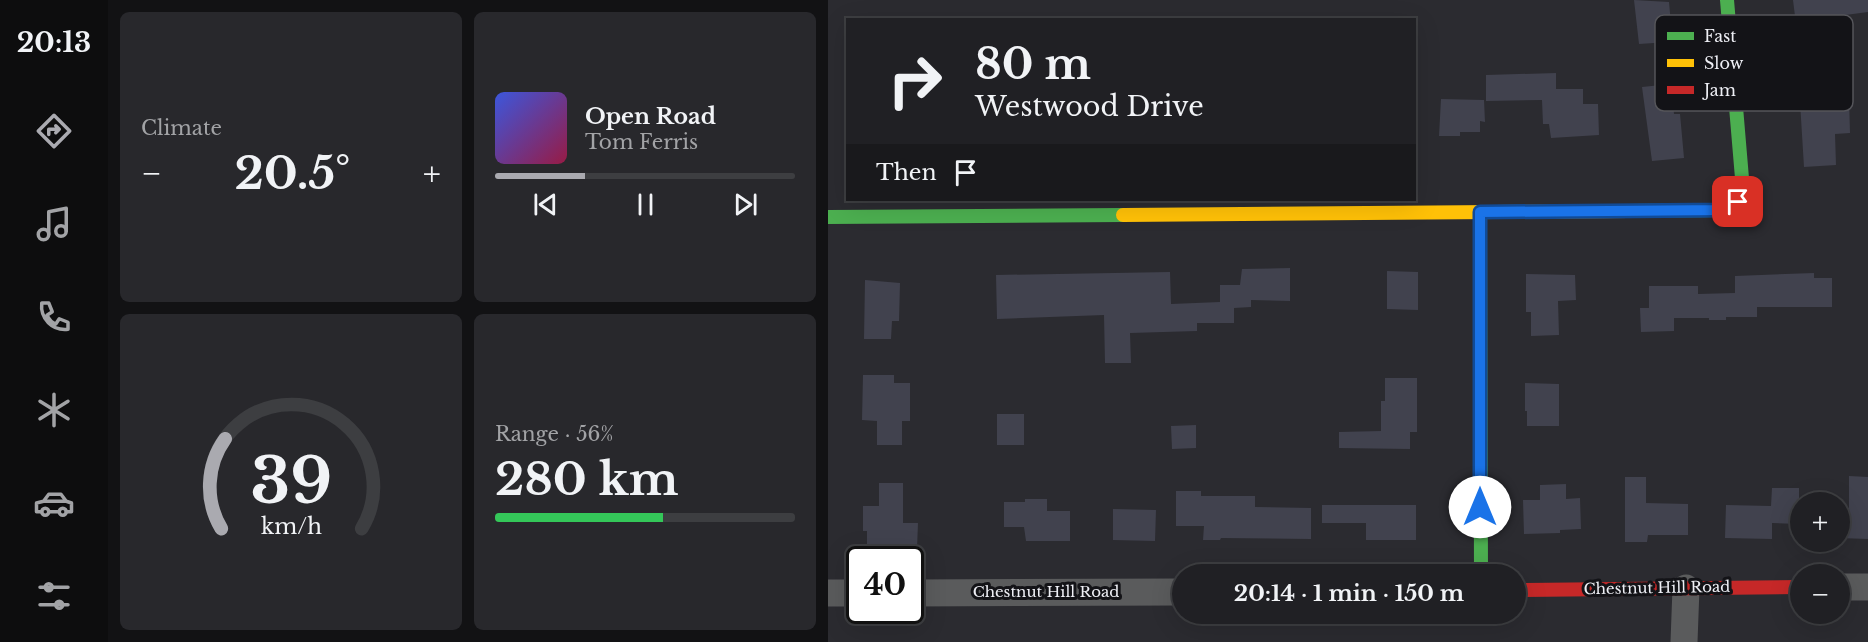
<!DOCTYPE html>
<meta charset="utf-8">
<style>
body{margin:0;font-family:"Libre Baskerville",serif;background:#28282c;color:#f1f3f6;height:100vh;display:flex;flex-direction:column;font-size:22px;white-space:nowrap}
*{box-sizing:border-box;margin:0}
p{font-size:20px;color:#a2a3a6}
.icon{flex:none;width:33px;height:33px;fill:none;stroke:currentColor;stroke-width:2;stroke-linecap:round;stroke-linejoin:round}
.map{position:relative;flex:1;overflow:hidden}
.drawer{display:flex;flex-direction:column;gap:12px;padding:12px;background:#121214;width:720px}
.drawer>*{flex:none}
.guide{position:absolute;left:18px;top:18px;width:570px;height:183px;border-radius:0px;box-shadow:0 6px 24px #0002,0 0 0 2px #3d3e41;background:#202024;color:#f1f3f6;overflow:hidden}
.controls{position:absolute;left:962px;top:492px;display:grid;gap:12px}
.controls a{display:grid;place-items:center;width:60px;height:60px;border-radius:50%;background:#202024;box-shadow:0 6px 24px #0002,0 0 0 2px #3d3e41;font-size:30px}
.speed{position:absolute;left:18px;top:546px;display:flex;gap:12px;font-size:30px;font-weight:700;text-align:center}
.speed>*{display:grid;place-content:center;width:78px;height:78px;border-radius:50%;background:#202024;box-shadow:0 6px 24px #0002,0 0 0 2px #3d3e41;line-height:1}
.speed .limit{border:3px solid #111;border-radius:9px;background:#fff;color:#111}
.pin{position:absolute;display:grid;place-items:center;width:51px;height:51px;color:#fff;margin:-26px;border-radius:12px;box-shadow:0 3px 9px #0006}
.me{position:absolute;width:66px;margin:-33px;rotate:0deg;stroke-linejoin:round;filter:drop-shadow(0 0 4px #0008)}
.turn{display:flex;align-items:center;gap:21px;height:126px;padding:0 30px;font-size:27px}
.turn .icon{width:78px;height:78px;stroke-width:2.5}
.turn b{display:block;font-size:42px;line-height:51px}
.then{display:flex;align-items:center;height:57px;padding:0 30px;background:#0003;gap:12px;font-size:22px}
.big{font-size:45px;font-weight:800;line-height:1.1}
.drawer .card{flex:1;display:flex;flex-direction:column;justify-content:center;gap:9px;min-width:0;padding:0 21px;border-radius:9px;background:#28282c}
.drawer .dial{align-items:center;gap:0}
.dial svg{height:156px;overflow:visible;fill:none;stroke:#3d3e41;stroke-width:7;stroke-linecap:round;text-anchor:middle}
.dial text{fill:#f1f3f6;stroke:none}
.song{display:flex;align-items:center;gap:18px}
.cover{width:72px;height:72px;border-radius:9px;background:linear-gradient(135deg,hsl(230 70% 55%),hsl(340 70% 35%))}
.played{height:6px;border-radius:3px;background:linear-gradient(90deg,#aaaab0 30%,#3d3e41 30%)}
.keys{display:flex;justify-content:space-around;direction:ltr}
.heat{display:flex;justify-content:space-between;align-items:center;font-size:33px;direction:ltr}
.charge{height:9px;border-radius:4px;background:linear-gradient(90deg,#34c759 56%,#3d3e41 0)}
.drawer .tiles{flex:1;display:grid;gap:12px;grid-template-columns:repeat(2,1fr)}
.trip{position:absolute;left:344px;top:564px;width:354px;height:60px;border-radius:30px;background:#202024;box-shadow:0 6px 24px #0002,0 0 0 2px #3d3e41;font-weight:800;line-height:60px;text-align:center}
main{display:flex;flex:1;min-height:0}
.menu{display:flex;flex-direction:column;width:108px;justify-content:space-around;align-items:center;background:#0d0d0e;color:#a2a3a6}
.menu .icon{width:42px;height:42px}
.menu .current{color:#aaaab0}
.menu b{font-size:27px;color:#f1f3f6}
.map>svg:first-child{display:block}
.building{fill:#41424e}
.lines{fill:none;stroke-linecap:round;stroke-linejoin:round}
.street{stroke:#5a5b5c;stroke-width:27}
.fast{stroke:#4caf50;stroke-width:14}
.slow{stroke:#ffc107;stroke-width:14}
.jam{stroke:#c62828;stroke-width:14}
.route-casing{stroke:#114b97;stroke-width:15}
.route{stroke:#1a73e8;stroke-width:10}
.labels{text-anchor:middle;stroke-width:6;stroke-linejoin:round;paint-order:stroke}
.street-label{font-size:15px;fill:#eeeff5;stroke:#131317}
.key{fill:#131317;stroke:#55555a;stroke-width:1.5}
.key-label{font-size:16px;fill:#eeeff5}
</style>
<main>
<nav class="menu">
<b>20:13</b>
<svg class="icon current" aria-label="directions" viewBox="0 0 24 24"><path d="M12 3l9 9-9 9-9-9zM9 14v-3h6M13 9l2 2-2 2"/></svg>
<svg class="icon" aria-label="music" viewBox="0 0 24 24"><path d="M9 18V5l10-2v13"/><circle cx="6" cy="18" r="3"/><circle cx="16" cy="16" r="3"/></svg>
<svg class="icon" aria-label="phone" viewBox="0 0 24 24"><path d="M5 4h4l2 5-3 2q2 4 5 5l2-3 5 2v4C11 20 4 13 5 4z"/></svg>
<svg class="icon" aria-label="climate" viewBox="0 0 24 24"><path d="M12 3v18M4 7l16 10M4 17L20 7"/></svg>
<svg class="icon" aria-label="car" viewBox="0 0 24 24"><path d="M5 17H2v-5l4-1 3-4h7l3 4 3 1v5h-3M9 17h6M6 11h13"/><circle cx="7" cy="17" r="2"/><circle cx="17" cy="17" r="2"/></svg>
<svg class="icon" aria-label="filters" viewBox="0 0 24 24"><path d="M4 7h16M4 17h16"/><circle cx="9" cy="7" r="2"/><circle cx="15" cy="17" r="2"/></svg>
</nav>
<section class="drawer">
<div class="tiles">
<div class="card"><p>Climate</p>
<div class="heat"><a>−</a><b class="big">20.5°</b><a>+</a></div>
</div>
<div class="card">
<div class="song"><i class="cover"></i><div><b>Open Road</b><p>Tom Ferris</p></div></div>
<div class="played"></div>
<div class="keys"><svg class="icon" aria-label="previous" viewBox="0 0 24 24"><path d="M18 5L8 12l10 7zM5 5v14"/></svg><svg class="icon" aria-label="pause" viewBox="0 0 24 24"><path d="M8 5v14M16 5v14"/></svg><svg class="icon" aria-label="next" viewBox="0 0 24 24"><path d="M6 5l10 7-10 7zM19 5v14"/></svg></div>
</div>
<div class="card dial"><svg viewBox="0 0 100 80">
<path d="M14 69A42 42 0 1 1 86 69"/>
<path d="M14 69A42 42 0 0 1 16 23" stroke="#aaaab0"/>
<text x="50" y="56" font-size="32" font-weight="700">39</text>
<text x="50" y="72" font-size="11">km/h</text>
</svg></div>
<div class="card"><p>Range · 56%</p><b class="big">280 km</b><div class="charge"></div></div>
</div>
</section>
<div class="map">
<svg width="1040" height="642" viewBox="0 0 1040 642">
<rect width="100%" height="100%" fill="#2b2b30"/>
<path class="building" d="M 806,0 L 841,2 L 843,24 L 840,24 L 841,42 L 811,44 Z
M 965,0 L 1040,0 L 1040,12 L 995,18 L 998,38 L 964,43 L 962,25 L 968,24 Z
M 728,73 L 728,89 L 755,89 L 755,104 L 770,104 L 771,135 L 723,138 L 721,124 L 715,124 L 714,100 L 658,101 L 658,75 Z
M 843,84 L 846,114 L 852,114 L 856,158 L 824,161 L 814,87 Z
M 1021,98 L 1022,133 L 1007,134 L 1008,165 L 976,167 L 972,102 Z
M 613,99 L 656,100 L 657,122 L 652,121 L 652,132 L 632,132 L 632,136 L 611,136 Z
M 462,268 L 462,301 L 423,300 L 423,307 L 406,308 L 406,323 L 369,323 L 369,331 L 302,333 L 303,363 L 277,363 L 276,315 L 169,319 L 168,275 L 342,272 L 343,304 L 392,302 L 392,285 L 412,285 L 414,269 Z
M 559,271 L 590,272 L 590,310 L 559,309 Z
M 986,273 L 986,278 L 1004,278 L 1004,307 L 929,307 L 929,317 L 898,317 L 898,320 L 881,320 L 881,318 L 846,318 L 846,331 L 813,332 L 812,308 L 821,308 L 821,286 L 870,286 L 870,294 L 907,293 L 907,276 Z
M 698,274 L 747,275 L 748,300 L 730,301 L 731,335 L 703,336 L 703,312 L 698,312 Z
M 37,280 L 72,283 L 71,321 L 64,321 L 63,339 L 36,339 Z
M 35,375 L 66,375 L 66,383 L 82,383 L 82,421 L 74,421 L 74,445 L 49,445 L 49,421 L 34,420 Z
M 557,378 L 589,378 L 589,432 L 582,432 L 582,449 L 511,448 L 511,432 L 553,431 L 553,401 L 557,401 Z
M 697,383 L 731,384 L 731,426 L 699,426 L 699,411 L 697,411 Z
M 169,414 L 196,414 L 196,445 L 169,445 Z
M 368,425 L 368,448 L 344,449 L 343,426 Z
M 1021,476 L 1040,477 L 1040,539 L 1011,538 L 1011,508 L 1021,508 Z
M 797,477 L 818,477 L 818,503 L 860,504 L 860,535 L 820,535 L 819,542 L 797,542 Z
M 51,483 L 75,483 L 75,523 L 90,523 L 89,549 L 39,549 L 39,531 L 35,531 L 35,506 L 51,506 Z
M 738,484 L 738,499 L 752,498 L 753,529 L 732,530 L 732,533 L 696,534 L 695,500 L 712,500 L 712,485 Z
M 944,488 L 971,488 L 971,524 L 944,523 L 944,539 L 897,538 L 898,505 L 943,506 Z
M 348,491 L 373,491 L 373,496 L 427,496 L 427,507 L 483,508 L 483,539 L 393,538 L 392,540 L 375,540 L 376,526 L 348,526 Z
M 197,499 L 219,499 L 219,511 L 242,511 L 242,541 L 198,541 L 196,527 L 176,527 L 176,502 L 197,502 Z
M 494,505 L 588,505 L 588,540 L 538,540 L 538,523 L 494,523 Z
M 285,509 L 328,510 L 327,541 L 285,540 Z"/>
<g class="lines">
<path class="street" d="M 1011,587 L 1040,587
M 0,593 L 32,593
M 82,593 L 354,592
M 856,642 L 858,588"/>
<path class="fast" d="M 801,211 L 894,210 L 911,202 L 915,190 L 899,0
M 652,212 L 653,574
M 0,217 L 295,215"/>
<path class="slow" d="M 295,215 L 801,211"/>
<path class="jam" d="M 687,590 L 972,587"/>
</g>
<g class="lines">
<defs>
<path id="route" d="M 652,507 L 652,212 L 894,210 L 910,202"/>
</defs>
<use href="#route" class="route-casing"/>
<use href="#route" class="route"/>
</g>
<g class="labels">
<g class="street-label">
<text transform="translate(829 588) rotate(-1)" y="5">Chestnut Hill Road</text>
<text x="218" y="597">Chestnut Hill Road</text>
</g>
</g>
<rect x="827" y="15" width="198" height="96" rx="9" class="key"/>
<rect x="839" y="32" width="27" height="8" fill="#4caf50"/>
<rect x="839" y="59" width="27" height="8" fill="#ffc107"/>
<rect x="839" y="86" width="27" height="8" fill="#c62828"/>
<g class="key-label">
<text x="876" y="42">Fast</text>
<text x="876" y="69">Slow</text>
<text x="876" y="96">Jam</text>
</g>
</svg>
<div class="controls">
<a>+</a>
<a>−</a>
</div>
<div class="speed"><div class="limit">40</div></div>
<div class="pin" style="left:910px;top:202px;background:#d93025"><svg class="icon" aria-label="arrive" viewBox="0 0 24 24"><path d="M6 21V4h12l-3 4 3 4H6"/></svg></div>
<svg class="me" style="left:652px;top:507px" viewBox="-20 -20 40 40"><circle r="19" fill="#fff"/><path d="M0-13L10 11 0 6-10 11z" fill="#1a73e8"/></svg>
<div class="trip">20:14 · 1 min · 150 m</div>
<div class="guide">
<div class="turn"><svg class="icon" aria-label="right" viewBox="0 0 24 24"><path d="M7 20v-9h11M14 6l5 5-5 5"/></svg><div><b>80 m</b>Westwood Drive</div></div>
<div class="then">Then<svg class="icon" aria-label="arrive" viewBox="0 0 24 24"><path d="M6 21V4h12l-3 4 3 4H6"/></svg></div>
</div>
</div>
</main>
